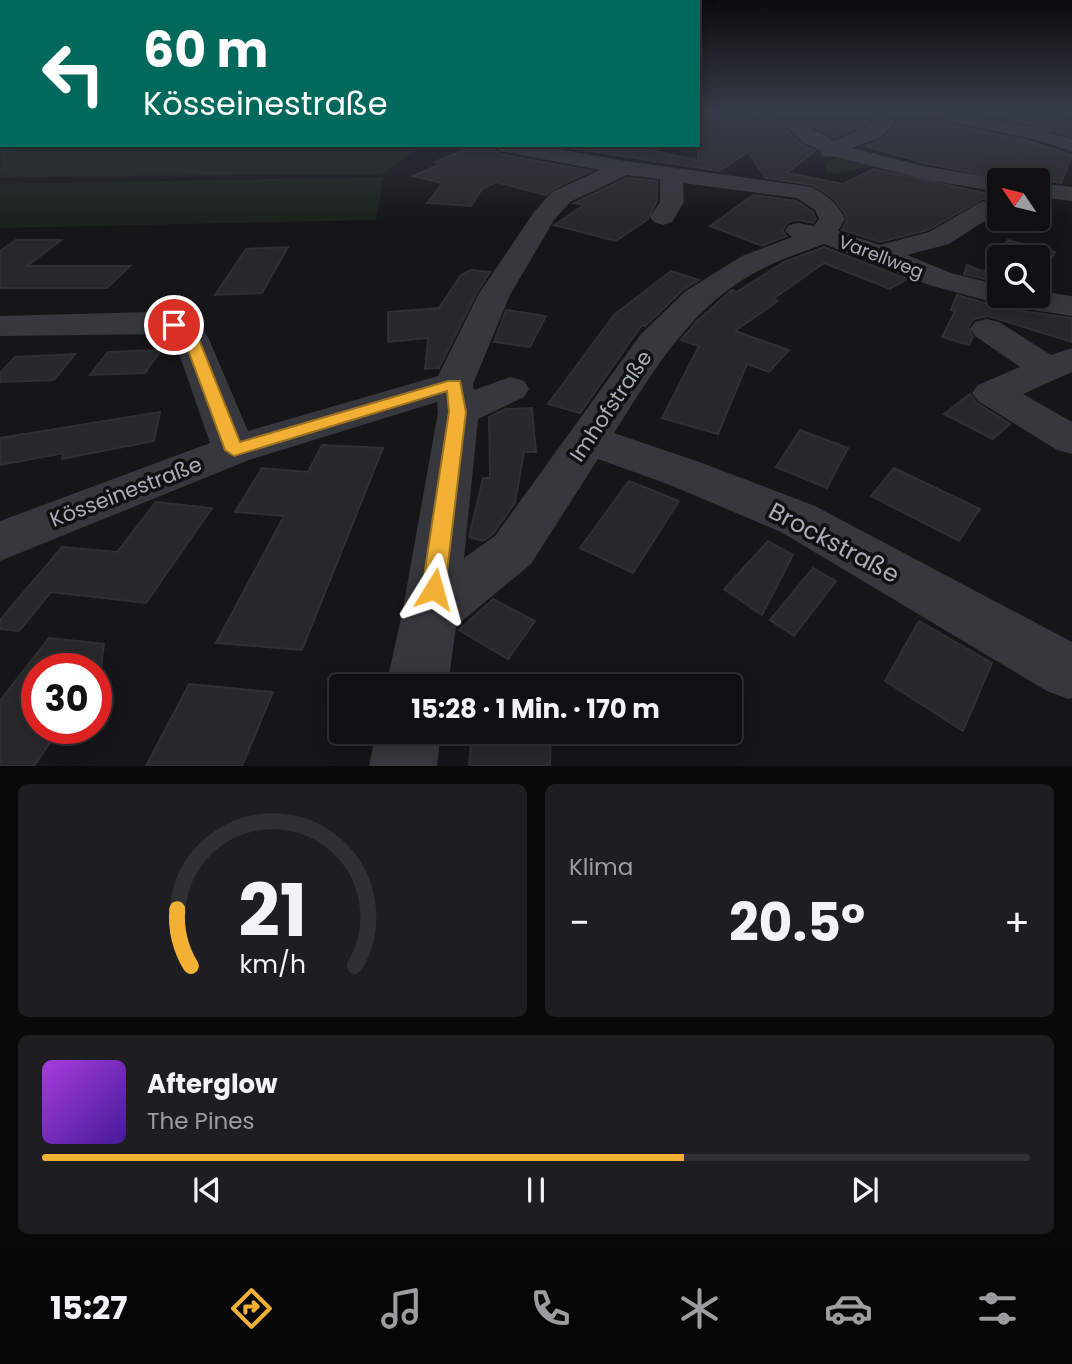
<!DOCTYPE html>
<html lang="de">
<meta charset="utf-8">
<style>
body{margin:0;font-family:Poppins,sans-serif;background:#1e1e20;color:#f1f3f6;height:100vh;display:flex;flex-direction:column;font-size:26px;white-space:nowrap}
*{box-sizing:border-box;margin:0}
p{font-size:23px;color:#9c9d9f}
.icon{flex:none;width:38px;height:38px;fill:none;stroke:currentColor;stroke-width:2;stroke-linecap:round;stroke-linejoin:round}
.map{position:relative;height:766px;overflow:hidden}
.sheet{display:flex;flex-direction:column;gap:18px;padding:18px;background:#09090a;flex:1}
.sheet>*{flex:none}
.guide{position:absolute;left:0px;top:0px;width:700px;height:147px;box-shadow:0 4px 18px #0003,0 0 0 2px #303032;background:#00695c;color:#fff;overflow:hidden}
.needle{width:46px;rotate:305deg}
.tools{position:absolute;left:987px;top:168px;display:grid;gap:14px}
.tools a{display:grid;place-items:center;width:63px;height:63px;border-radius:7px;background:#101012;box-shadow:0 4px 18px #0003,0 0 0 2px #303032;font-size:35px}
.speed{position:absolute;left:21px;top:653px;display:flex;gap:14px;font-size:35px;font-weight:700;text-align:center}
.speed>*{display:grid;place-content:center;width:91px;height:91px;border-radius:50%;background:#101012;box-shadow:0 4px 18px #0003,0 0 0 2px #303032;line-height:1}
.speed .limit{border:10px solid #d22;background:#fff;color:#111}
.pin{position:absolute;display:grid;place-items:center;width:60px;height:60px;color:#fff;margin:-30px;border:4px solid #fff;border-radius:50%;box-shadow:0 2px 7px #0007}
.me{position:absolute;width:77px;margin:-38px;rotate:8deg;stroke-linejoin:round;filter:drop-shadow(0 0 5px #0008)}
.turn{display:flex;align-items:center;gap:24px;height:147px;padding:0 28px;font-size:32px}
.turn .icon{width:91px;height:91px;stroke-width:2.5}
.turn b{display:block;font-size:49px;line-height:60px}
.big{font-size:52px;font-weight:700;line-height:1.1}
.sheet .tile{flex:1;display:flex;flex-direction:column;justify-content:center;gap:10px;min-width:0;padding:0 24px;border-radius:10px;background:#1e1e20}
.sheet .dial{align-items:center;gap:0}
.dial svg{height:182px;overflow:visible;fill:none;stroke:#303032;stroke-width:7;stroke-linecap:round;text-anchor:middle}
.dial text{fill:#f1f3f6;stroke:none}
.song{display:flex;align-items:center;gap:21px}
.cover{width:84px;height:84px;border-radius:10px;background:linear-gradient(135deg,hsl(280 70% 55%),hsl(260 70% 35%))}
.played{height:7px;border-radius:4px;background:linear-gradient(90deg,#f2b134 65%,#303032 65%)}
.keys{display:flex;justify-content:space-around;direction:ltr}
.heat{display:flex;justify-content:space-between;align-items:center;font-size:38px;direction:ltr}
.sheet .tiles{flex:1;display:grid;gap:18px;grid-template-columns:1fr 1fr}
.tile:last-child{grid-column:span 2}
.trip{position:absolute;left:329px;top:674px;width:413px;height:70px;border-radius:7px;background:#101012;box-shadow:0 4px 18px #0003,0 0 0 2px #303032;font-weight:700;line-height:70px;text-align:center}
.dock{display:flex;height:112px;justify-content:space-around;align-items:center;background:#060607;color:#9c9d9f}
.dock .icon{width:49px;height:49px}
.dock .on{color:#f2b134}
.dock b{font-size:32px;color:#f1f3f6}
.map>svg:first-child{display:block}
.green{fill:#1c231d}
.building{fill:#29292c;stroke:#303034;stroke-width:2}
.lines{fill:none;stroke-linecap:round;stroke-linejoin:round}
.minor{fill:#37383d;fill-rule:evenodd}
.route{fill:#f2b134;stroke:#9d7322;stroke-width:2}
.labels{text-anchor:middle;stroke-width:7;stroke-linejoin:round;paint-order:stroke}
.far-street-label{font-size:18px;fill:#a8adb8;stroke:#111113}
.street-label{font-size:21px;fill:#a8adb8;stroke:#111113}
.near-street-label{font-size:24px;fill:#a8adb8;stroke:#111113}
</style>
<div class="map">
<svg width="1072" height="766" viewBox="0 0 1072 766">
<rect width="100%" height="100%" fill="#161618"/>
<path class="green" d="M 2,134 L 2,145 L 422,145 L 383,174 L 0,177 Z
M 836,157 L 874,165 L 838,174 L 825,172 L 827,162 Z
M 384,177 L 376,220 L 0,228 L 0,184 Z"/>
<path class="building" d="M 698,113 L 781,123 L 786,119 L 779,117 L 780,113 L 863,113 L 870,123 L 838,136 L 832,137 L 804,121 L 787,122 L 785,129 L 802,145 L 815,151 L 787,173 L 843,184 L 874,169 L 999,196 L 990,195 L 928,230 L 880,242 L 842,230 L 847,220 L 844,212 L 833,198 L 813,185 L 766,178 L 748,152 L 719,171 L 552,145 L 625,145 L 698,160 Z
M 888,113 L 924,113 L 929,120 L 1029,141 L 1072,155 L 1061,183 L 1015,175 L 1009,180 L 924,163 L 866,146 L 883,139 L 897,124 L 897,120 Z
M 971,113 L 1008,113 L 1028,122 L 1072,113 L 1072,136 L 1052,131 L 1050,124 L 1042,120 L 1033,124 Z
M 477,145 L 488,145 L 500,154 L 591,171 L 551,190 L 546,195 L 496,182 L 482,189 L 471,206 L 427,203 L 443,183 L 413,176 L 441,164 L 435,162 Z
M 627,178 L 657,181 L 657,201 L 648,219 L 616,241 L 554,225 L 584,205 L 574,203 Z
M 753,195 L 796,201 L 813,212 L 816,219 L 813,223 L 798,220 L 788,222 L 782,231 L 787,236 L 762,246 L 710,226 Z
M 16,240 L 61,240 L 27,266 L 130,266 L 107,288 L 0,288 L 0,251 Z
M 1008,240 L 1055,252 L 1038,279 L 1038,257 L 999,257 L 999,282 L 964,274 L 967,265 L 984,272 Z
M 288,247 L 262,293 L 215,295 L 246,249 Z
M 824,247 L 907,279 L 890,289 L 824,263 L 773,299 L 778,301 L 735,331 L 789,350 L 769,372 L 747,364 L 718,434 L 662,418 L 699,346 L 681,340 L 698,320 L 732,290 L 737,292 L 784,262 Z
M 471,270 L 490,272 L 476,294 L 439,368 L 425,369 L 428,338 L 388,342 L 388,312 L 439,308 L 461,275 Z
M 671,271 L 699,280 L 684,289 L 645,326 L 642,325 L 580,413 L 548,404 L 615,314 Z
M 957,295 L 1006,309 L 1072,318 L 1072,342 L 988,316 L 974,319 L 968,327 L 973,337 L 969,345 L 942,337 L 955,311 L 951,310 Z
M 506,310 L 546,316 L 530,347 L 494,342 Z
M 161,350 L 145,373 L 90,375 L 108,352 Z
M 75,354 L 54,380 L 0,382 L 0,373 L 15,357 Z
M 970,394 L 977,403 L 1010,424 L 993,439 L 944,414 Z
M 532,408 L 536,452 L 524,452 L 515,503 L 493,534 L 483,541 L 469,537 L 483,478 L 490,478 L 489,417 L 506,409 Z
M 160,412 L 154,441 L 62,459 L 64,453 L 0,465 L 0,438 Z
M 800,430 L 848,448 L 827,488 L 776,467 Z
M 322,445 L 383,448 L 302,650 L 216,643 L 284,516 L 235,512 L 262,468 L 308,472 Z
M 894,468 L 980,509 L 959,541 L 871,496 Z
M 629,481 L 679,501 L 633,573 L 580,548 Z
M 156,502 L 212,508 L 146,603 L 51,592 L 19,631 L 0,629 L 0,620 L 62,547 L 117,552 Z
M 768,541 L 793,555 L 762,615 L 724,589 Z
M 813,568 L 836,581 L 794,636 L 770,620 Z
M 493,599 L 535,621 L 508,659 L 459,630 Z
M 919,621 L 992,663 L 963,731 L 885,681 Z
M 49,638 L 104,644 L 101,668 L 37,668 L 37,728 L 60,728 L 34,766 L 0,766 L 0,701 Z
M 189,684 L 273,692 L 242,766 L 146,766 Z
M 472,732 L 551,732 L 550,766 L 469,766 Z"/>
<g class="lines">
<path class="minor" d="M 865,113 L 885,113 L 895,122 L 881,137 L 852,148 L 923,166 L 1007,180 L 999,180 L 999,192 L 923,179 L 836,157 L 822,156 L 820,150 L 804,143 L 787,127 L 789,123 L 803,123 L 834,141 L 874,124 Z
M 927,113 L 960,113 L 1033,127 L 1041,123 L 1048,125 L 1050,129 L 1049,133 L 1072,139 L 1072,151 L 1030,138 L 930,117 Z
M 491,145 L 536,145 L 625,161 L 812,187 C 828,197 837,202 845,219 L 838,231 L 880,245 L 929,232 L 979,203 L 988,200 L 997,203 L 999,206 L 997,213 L 949,244 L 907,255 L 951,273 L 999,285 L 999,296 L 1038,296 L 1038,291 L 1072,296 L 1072,316 L 1007,306 L 929,285 L 824,244 C 804,252 783,258 764,268 C 693,302 654,370 614,433 L 702,463 L 815,506 L 1072,642 L 1072,698 L 1068,699 L 1047,691 L 781,532 L 670,485 L 598,459 L 531,564 L 456,626 L 448,686 L 386,686 L 402,614 L 438,412 L 437,402 L 249,460 L 0,561 L 0,521 L 210,443 L 175,342 L 164,334 L 0,336 L 0,316 L 150,312 L 186,318 L 203,330 L 208,337 L 248,431 L 438,376 L 478,295 L 534,212 L 552,192 L 600,170 L 501,151 ZM 627,175 L 660,179 L 660,202 L 650,217 L 654,222 L 663,225 L 672,222 L 684,202 L 683,183 L 797,198 L 815,210 L 819,219 L 814,226 L 798,223 L 789,225 L 785,231 L 792,237 L 742,256 L 686,291 L 641,334 L 495,536 L 464,558 L 478,419 L 524,397 L 529,389 L 524,381 L 510,377 L 474,390 L 473,384 L 510,295 L 554,220 L 570,202 Z
M 1038,183 L 1072,187 L 1072,201 L 1038,197 Z
M 987,319 L 999,322 L 1051,355 L 1072,348 L 1072,372 L 1023,394 L 1072,422 L 1072,454 L 1057,450 L 978,401 L 972,393 L 978,385 L 1020,367 L 975,336 L 970,329 L 975,322 Z
M 376,732 L 441,732 L 437,766 L 369,766 Z"/>
</g>
<linearGradient id="sky" x2="0" y2="1"><stop stop-color="#0c0c0d"/><stop offset="0.51" stop-color="#363c48"/><stop offset="1" stop-color="#363c48" stop-opacity="0"/></linearGradient>
<rect width="1072" height="220" fill="url(#sky)"/>
<path class="route" d="M 174,321 L 198,337 L 240,442 L 448,381 L 460,381 L 466,412 L 445,589 L 442,595 L 434,598 L 426,595 L 422,589 L 449,412 L 447,391 L 234,456 L 225,450 L 184,339 L 167,325 Z"/>
<g class="labels">
<g class="far-street-label">
<text transform="translate(881 257) rotate(21)" y="6">Varellweg</text>
</g>
<g class="street-label">
<text transform="translate(611 406) rotate(-56)" y="7">Imhofstraße</text>
<text transform="translate(126 492) rotate(-21)" y="7">Kösseinestraße</text>
</g>
<g class="near-street-label">
<text transform="translate(834 543) rotate(28)" y="8">Brockstraße</text>
</g>
</g>
</svg>
<div class="tools">
<a><svg class="needle" viewBox="-14 -14 28 28"><path d="M0-13l5 13h-10z" fill="#e53935"/><path d="M0 13l5-13h-10z" fill="#9c9d9f"/></svg></a>
<a><svg class="icon" aria-label="search" viewBox="0 0 24 24"><circle cx="10" cy="10" r="6"/><path d="M15 15l6 6"/></svg></a>
</div>
<div class="speed"><div class="limit">30</div></div>
<div class="pin" style="left:174px;top:325px;background:#d93025"><svg class="icon" aria-label="arrive" viewBox="0 0 24 24"><path d="M6 21V4h12l-3 4 3 4H6"/></svg></div>
<svg class="me" style="left:434px;top:589px" viewBox="-20 -20 40 40"><path d="M0-17L14 15 0 8-14 15z" fill="#f2b134" stroke="#fff" stroke-width="4"/></svg>
<div class="trip">15:28 · 1 Min. · 170 m</div>
<div class="guide">
<div class="turn"><svg class="icon" aria-label="left" viewBox="0 0 24 24"><path d="M17 20v-9H6M10 6l-5 5 5 5"/></svg><div><b>60 m</b>Kösseinestraße</div></div>
</div>
</div>
<section class="sheet">
<div class="tiles">
<div class="tile dial"><svg viewBox="0 0 100 80">
<path d="M14 69A42 42 0 1 1 86 69"/>
<path d="M14 69A42 42 0 0 1 8 44" stroke="#f2b134"/>
<text x="50" y="56" font-size="32" font-weight="700">21</text>
<text x="50" y="72" font-size="11">km/h</text>
</svg></div>
<div class="tile"><p>Klima</p>
<div class="heat"><a>−</a><b class="big">20.5°</b><a>+</a></div>
</div>
<div class="tile">
<div class="song"><i class="cover"></i><div><b>Afterglow</b><p>The Pines</p></div></div>
<div class="played"></div>
<div class="keys"><svg class="icon" aria-label="previous" viewBox="0 0 24 24"><path d="M18 5L8 12l10 7zM5 5v14"/></svg><svg class="icon" aria-label="pause" viewBox="0 0 24 24"><path d="M8 5v14M16 5v14"/></svg><svg class="icon" aria-label="next" viewBox="0 0 24 24"><path d="M6 5l10 7-10 7zM19 5v14"/></svg></div>
</div>
</div>
</section>
<nav class="dock">
<b>15:27</b>
<svg class="icon on" aria-label="directions" viewBox="0 0 24 24"><path d="M12 3l9 9-9 9-9-9zM9 14v-3h6M13 9l2 2-2 2"/></svg>
<svg class="icon" aria-label="music" viewBox="0 0 24 24"><path d="M9 18V5l10-2v13"/><circle cx="6" cy="18" r="3"/><circle cx="16" cy="16" r="3"/></svg>
<svg class="icon" aria-label="phone" viewBox="0 0 24 24"><path d="M5 4h4l2 5-3 2q2 4 5 5l2-3 5 2v4C11 20 4 13 5 4z"/></svg>
<svg class="icon" aria-label="climate" viewBox="0 0 24 24"><path d="M12 3v18M4 7l16 10M4 17L20 7"/></svg>
<svg class="icon" aria-label="car" viewBox="0 0 24 24"><path d="M5 17H2v-5l4-1 3-4h7l3 4 3 1v5h-3M9 17h6M6 11h13"/><circle cx="7" cy="17" r="2"/><circle cx="17" cy="17" r="2"/></svg>
<svg class="icon" aria-label="filters" viewBox="0 0 24 24"><path d="M4 7h16M4 17h16"/><circle cx="9" cy="7" r="2"/><circle cx="15" cy="17" r="2"/></svg>
</nav>
